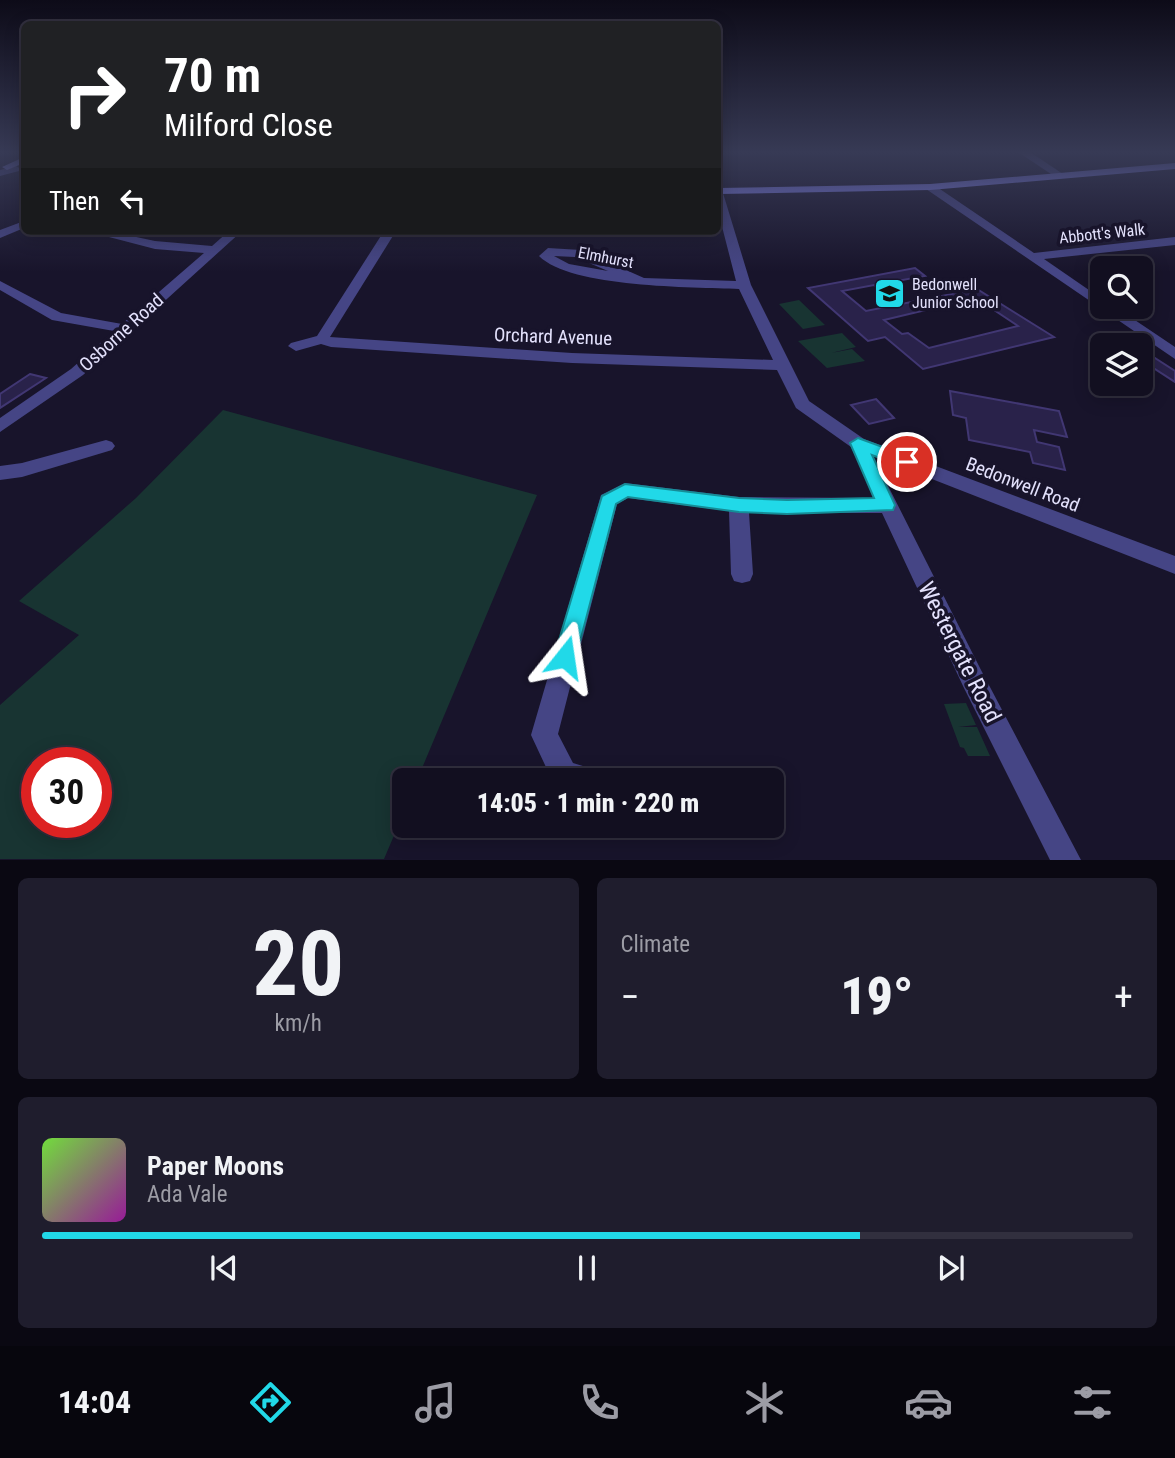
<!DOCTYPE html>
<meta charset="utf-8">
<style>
body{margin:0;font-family:"Roboto Condensed",sans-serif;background:#1f1d2d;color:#f1f3f6;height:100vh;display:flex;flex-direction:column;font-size:26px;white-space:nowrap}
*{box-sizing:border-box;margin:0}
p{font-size:23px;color:#9c9ca5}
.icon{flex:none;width:38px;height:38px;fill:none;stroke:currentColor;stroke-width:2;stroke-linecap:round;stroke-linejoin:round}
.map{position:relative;height:860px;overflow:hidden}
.panel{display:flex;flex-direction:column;gap:18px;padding:18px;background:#0a0812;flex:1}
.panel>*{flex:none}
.hud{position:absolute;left:21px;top:21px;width:700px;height:214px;border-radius:10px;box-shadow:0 4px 18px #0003,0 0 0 2px #312f3e;background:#202124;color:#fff;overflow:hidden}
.buttons{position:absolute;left:1090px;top:256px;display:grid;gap:14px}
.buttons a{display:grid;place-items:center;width:63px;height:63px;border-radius:10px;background:#120f20;box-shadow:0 4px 18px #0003,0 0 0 2px #312f3e;font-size:35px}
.speed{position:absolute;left:21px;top:747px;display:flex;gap:14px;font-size:35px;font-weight:700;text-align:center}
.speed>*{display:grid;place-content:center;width:91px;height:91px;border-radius:50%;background:#120f20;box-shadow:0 4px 18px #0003,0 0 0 2px #312f3e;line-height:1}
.speed .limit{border:10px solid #d22;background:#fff;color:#111}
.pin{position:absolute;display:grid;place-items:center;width:60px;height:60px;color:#fff;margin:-30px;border:4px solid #fff;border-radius:50%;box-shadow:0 2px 7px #0007}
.me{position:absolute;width:77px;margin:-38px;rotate:15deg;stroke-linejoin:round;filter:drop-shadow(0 0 5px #0008)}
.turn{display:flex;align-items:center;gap:24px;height:147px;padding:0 28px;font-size:32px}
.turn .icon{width:91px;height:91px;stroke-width:2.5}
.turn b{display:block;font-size:49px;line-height:60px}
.then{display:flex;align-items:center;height:66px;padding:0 28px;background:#0003;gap:14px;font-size:26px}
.big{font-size:52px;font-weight:800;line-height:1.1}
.panel .widget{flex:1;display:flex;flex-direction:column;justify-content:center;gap:10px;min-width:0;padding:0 24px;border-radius:10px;background:#1f1d2d}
.panel .dial{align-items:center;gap:0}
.dial b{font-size:91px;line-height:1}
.song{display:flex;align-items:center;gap:21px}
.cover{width:84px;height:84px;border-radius:10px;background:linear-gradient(135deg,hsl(100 70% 55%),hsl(300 70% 35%))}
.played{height:7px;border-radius:4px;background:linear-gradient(90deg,#21d9e8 75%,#312f3e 75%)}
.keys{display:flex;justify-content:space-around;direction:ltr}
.heat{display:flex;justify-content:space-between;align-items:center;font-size:38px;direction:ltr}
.panel .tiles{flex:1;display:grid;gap:18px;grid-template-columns:1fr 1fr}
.widget:last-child{grid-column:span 2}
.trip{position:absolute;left:392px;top:768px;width:392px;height:70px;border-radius:10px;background:#120f20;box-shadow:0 4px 18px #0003,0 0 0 2px #312f3e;font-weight:800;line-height:70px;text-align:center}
.tab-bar{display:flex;height:112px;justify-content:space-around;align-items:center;background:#07060d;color:#9c9ca5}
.tab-bar .icon{width:49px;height:49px}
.tab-bar .selected{color:#21d9e8}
.tab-bar b{font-size:32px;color:#f1f3f6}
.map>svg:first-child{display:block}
.green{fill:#183432;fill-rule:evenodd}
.building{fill:#29224a;stroke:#413773;stroke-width:2;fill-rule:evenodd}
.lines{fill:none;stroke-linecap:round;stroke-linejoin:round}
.street{fill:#454585;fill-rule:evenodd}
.secondary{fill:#8282f2;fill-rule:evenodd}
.route{fill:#21d9e8;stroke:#158d97;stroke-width:2}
.labels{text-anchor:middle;stroke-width:7;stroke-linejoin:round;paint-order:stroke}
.far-street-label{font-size:16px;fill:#e3e1fc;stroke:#18142b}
.far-poi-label{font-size:16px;fill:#e3e1fc;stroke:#18142b;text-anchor:start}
.street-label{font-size:19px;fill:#e3e1fc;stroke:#18142b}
.near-street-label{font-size:23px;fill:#e3e1fc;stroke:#18142b}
</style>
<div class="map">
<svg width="1175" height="860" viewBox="0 0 1175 860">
<rect width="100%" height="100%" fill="#18142b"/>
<path class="green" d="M 799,300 L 825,325 L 803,329 L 779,304 Z
M 842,333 L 856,347 L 831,353 L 852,349 L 865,361 L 827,368 L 798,341 Z
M 223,410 L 537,495 L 417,780 L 404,780 L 404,812 L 384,859 L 0,859 L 0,705 L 79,635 L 19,601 L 136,498 ZM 37,763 L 96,763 L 96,822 L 37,822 Z
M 966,703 L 976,725 L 958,727 L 977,727 L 990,756 L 968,756 L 964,748 L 960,747 L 944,704 Z"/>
<path class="building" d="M 915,268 L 925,276 L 891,282 L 901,290 L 884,293 L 874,285 L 842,291 L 866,311 L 977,289 L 1054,337 L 923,369 L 885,337 L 868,341 L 808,288 ZM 976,298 L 1018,326 L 929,348 L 908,333 L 902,334 L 884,320 Z
M 1141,349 L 1175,371 L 1175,382 L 1141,360 Z
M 30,374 L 46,378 L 0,408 L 0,394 Z
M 950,391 L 1059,411 L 1067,437 L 1034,430 L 1037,442 L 1059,447 L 1065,470 L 1033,463 L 1030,452 L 969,440 L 966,418 L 953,415 Z
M 876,399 L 894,418 L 869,424 L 851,405 Z"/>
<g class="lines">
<path class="street" d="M 1018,152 L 1030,152 L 1066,176 L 1057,178 Z
M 16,166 L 21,169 L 19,171 L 0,176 L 0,170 Z
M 926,185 L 934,185 L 1034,253 L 1175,237 L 1175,245 L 1044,259 L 1102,299 L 1102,306 L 1114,306 L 1175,347 L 1175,359 L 926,189 Z
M 718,190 L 723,193 L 751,285 L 809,401 L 864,439 L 1175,556 L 1175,574 L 873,456 L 981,670 L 1081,860 L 1050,860 L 963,686 L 882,513 L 749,513 L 753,574 L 750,581 L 742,583 L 734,581 L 731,574 L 729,511 L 628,498 L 617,504 L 558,734 L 573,763 L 596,770 L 600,780 L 552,780 L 531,735 L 601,495 L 625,483 L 739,497 L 875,498 L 851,447 L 796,408 L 777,370 L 572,363 L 331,347 L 321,344 L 296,351 L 288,346 L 291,343 L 317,336 L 384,231 L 396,231 L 330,337 L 572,353 L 773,360 L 739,289 C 693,287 571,288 539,256 L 548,248 L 581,250 L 644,278 L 736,281 L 718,211 ZM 554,256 L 575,257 L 608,271 L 569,264 Z
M 24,221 L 24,228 L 0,238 L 0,230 Z
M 86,231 L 108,231 L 155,241 L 212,246 L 229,231 L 242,231 L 83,375 L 0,432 L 0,418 L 71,369 L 114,331 L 52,320 L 0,290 L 0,281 L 61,313 L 122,324 L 204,253 L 155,249 Z
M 106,440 L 112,442 L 115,446 L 112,450 L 22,477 L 0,480 L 0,466 L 22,463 Z"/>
<path class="secondary" d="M 24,157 L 24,163 L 7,170 L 2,167 Z
M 1175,163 L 1175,169 L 930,190 L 718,194 L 718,188 L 930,184 Z"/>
</g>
<linearGradient id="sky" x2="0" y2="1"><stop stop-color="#0d0b18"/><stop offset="0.56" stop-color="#373a55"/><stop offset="1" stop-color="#373a55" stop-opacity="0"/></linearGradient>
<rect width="1175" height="272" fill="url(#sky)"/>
<path class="route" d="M 858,438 L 913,458 L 915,462 L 907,468 L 872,455 L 895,505 L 893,510 L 787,514 L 739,512 L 628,497 L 616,504 L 576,657 L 573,664 L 565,667 L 558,664 L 554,657 L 602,496 L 625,484 L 739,498 L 787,500 L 874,498 L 850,443 Z"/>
<defs>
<symbol id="school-square" viewBox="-11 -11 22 22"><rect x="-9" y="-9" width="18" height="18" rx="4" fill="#21d9e8" stroke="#18142b"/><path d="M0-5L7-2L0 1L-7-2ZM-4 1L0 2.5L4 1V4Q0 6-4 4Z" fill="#111"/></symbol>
</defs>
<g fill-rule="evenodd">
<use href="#school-square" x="872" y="276" width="35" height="35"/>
</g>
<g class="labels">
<g class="far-street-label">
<text transform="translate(1102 233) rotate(-6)" y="6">Abbott's Walk</text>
<text transform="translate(606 257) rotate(11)" y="6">Elmhurst</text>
</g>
<g class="far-poi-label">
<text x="912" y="290">Bedonwell<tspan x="912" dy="18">Junior School</tspan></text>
</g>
<g class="street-label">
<text transform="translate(121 332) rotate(-42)" y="7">Osborne Road</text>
<text transform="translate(553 336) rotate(2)" y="7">Orchard Avenue</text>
<text transform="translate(1023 484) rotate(21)" y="7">Bedonwell Road</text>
</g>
<g class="near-street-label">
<text transform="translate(960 652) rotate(63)" y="8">Westergate Road</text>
</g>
</g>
</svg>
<div class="buttons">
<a><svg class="icon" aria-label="search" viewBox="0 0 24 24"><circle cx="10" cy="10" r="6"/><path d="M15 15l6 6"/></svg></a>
<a><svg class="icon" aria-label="layers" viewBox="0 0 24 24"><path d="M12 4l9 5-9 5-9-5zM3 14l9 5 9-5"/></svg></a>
</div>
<div class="speed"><div class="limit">30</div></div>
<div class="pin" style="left:907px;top:462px;background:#d93025"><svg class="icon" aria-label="arrive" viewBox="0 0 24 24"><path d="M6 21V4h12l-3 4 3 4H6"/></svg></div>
<svg class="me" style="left:565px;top:657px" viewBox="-20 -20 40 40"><path d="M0-17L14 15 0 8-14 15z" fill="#21d9e8" stroke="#fff" stroke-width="4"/></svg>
<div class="trip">14:05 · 1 min · 220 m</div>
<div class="hud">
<div class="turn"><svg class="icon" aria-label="right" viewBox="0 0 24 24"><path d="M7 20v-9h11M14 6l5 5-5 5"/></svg><div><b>70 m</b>Milford Close</div></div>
<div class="then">Then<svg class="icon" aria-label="left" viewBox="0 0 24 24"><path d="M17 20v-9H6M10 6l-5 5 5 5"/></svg></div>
</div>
</div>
<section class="panel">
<div class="tiles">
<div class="widget dial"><b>20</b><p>km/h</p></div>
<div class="widget"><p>Climate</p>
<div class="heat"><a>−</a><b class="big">19°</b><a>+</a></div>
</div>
<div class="widget">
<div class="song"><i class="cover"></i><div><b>Paper Moons</b><p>Ada Vale</p></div></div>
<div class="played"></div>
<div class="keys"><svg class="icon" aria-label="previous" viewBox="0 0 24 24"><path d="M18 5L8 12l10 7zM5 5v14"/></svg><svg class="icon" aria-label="pause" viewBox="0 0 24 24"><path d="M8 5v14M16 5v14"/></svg><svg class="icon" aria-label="next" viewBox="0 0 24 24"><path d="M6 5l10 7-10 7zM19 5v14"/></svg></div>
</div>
</div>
</section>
<nav class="tab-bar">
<b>14:04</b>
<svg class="icon selected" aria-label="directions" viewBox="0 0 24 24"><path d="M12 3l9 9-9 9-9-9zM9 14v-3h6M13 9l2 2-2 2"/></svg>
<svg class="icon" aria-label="music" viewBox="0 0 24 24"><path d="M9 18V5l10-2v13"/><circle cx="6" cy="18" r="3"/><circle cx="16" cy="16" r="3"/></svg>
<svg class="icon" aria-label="phone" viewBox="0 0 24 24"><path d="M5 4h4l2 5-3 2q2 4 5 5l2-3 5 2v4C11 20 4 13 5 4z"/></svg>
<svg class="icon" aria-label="climate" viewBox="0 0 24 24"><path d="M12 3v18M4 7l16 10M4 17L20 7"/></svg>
<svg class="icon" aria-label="car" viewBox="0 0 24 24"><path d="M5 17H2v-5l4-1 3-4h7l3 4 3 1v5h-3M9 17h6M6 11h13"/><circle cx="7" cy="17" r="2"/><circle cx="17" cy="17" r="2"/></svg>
<svg class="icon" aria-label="filters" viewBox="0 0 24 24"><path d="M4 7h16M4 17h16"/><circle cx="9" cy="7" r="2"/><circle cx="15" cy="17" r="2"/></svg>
</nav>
